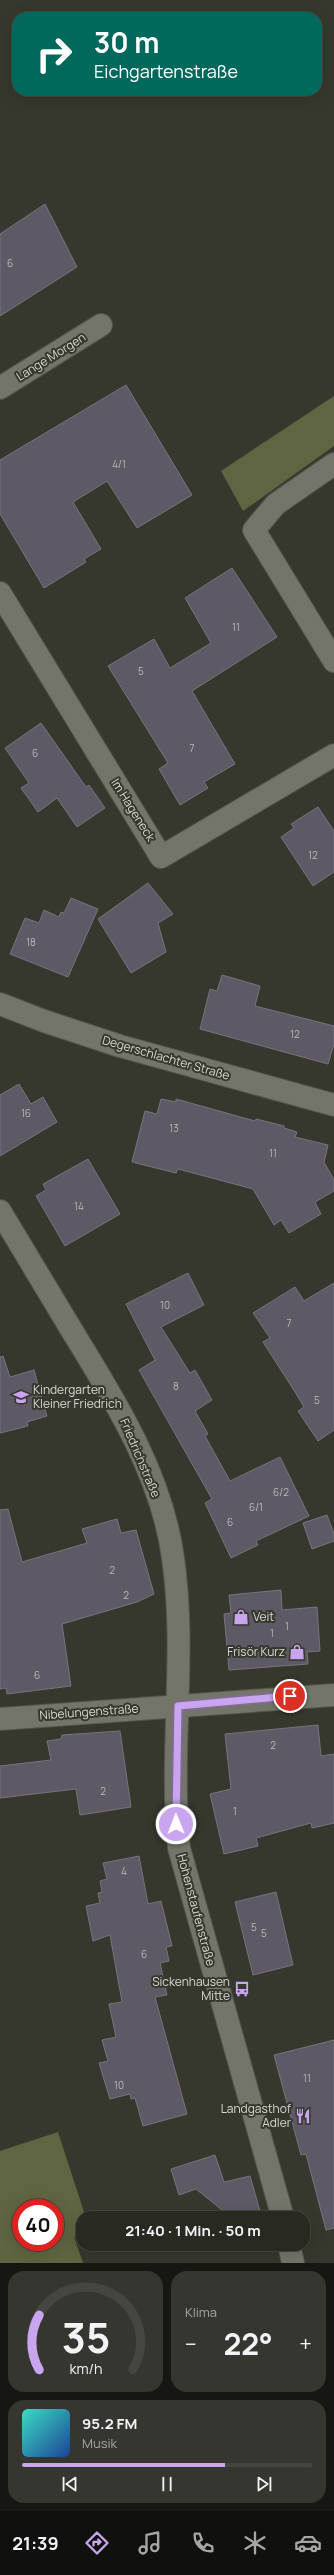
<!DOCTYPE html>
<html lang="de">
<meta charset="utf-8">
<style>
body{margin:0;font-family:Manrope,sans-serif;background:#34362f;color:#f1f3f6;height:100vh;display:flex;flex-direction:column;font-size:15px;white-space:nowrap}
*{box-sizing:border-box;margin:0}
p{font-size:13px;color:#a5a7a5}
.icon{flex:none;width:22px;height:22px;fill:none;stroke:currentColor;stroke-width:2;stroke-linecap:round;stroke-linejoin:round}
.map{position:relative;height:2263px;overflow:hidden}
.panel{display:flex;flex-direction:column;gap:8px;padding:8px;background:#161713;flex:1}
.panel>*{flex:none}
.banner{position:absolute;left:12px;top:12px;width:310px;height:84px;border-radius:16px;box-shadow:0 4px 16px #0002,0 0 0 1px #444640;background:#00695c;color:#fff;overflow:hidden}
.speed{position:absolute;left:12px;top:2199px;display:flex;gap:8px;font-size:20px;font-weight:700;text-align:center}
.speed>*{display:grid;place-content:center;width:52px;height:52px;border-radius:50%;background:#282a22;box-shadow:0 4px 16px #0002,0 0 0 1px #444640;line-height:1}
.speed .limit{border:6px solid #d22;background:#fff;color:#111}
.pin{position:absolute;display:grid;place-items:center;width:34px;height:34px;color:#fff;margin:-17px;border:2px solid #fff;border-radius:50%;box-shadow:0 1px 4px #0007}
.me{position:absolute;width:44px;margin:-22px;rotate:359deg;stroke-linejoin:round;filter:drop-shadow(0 0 3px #0008)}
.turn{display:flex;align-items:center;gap:14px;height:84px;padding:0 16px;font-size:18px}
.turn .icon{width:52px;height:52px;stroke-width:2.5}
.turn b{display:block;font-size:28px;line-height:34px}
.big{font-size:30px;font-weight:700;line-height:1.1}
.panel .widget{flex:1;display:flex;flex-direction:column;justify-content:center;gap:6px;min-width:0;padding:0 14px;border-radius:16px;background:#34362f}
.panel .dial{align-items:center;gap:0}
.dial svg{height:104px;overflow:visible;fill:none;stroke:#444640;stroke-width:7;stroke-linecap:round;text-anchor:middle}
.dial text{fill:#f1f3f6;stroke:none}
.song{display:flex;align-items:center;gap:12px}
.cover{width:48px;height:48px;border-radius:6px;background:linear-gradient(135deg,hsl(170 70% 55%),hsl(220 70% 35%))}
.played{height:4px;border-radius:2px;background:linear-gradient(90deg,#c8a5ee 70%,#444640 70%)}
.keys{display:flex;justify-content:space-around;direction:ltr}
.heat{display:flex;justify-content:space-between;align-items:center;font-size:22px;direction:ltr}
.panel .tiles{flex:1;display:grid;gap:8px;grid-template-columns:1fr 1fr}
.widget:last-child{grid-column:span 2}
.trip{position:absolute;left:76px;top:2211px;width:234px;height:40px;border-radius:16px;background:#282a22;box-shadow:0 4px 16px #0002,0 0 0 1px #444640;font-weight:700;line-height:40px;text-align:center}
.tab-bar{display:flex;height:64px;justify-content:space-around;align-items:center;background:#10110e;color:#a5a7a5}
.tab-bar .icon{width:28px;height:28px}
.tab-bar .on{color:#c8a5ee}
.tab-bar b{font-size:18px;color:#f1f3f6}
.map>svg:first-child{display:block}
.green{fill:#5f6540;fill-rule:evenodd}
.building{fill:#5e5964;stroke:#78737f}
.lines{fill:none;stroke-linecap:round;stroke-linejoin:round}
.street-casing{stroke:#52544a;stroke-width:24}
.secondary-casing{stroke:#52544a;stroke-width:24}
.street{stroke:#727568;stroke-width:22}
.secondary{stroke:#727568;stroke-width:22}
.route-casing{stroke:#826b9b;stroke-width:10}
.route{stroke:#c8a5ee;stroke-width:7}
.labels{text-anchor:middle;stroke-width:4;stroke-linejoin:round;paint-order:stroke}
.number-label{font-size:10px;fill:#babab7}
.street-label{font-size:12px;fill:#d9dad3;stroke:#36382d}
.poi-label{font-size:12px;fill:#d9dad3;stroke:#36382d;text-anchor:end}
</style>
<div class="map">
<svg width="334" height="2263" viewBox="0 0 334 2263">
<rect width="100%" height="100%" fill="#36382d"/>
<path class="green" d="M 334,396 L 334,446 L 243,511 L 221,471 Z
M 58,2132 L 86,2218 L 83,2218 L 83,2233 L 74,2237 L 83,2263 L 0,2263 L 0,2151 ZM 21,2208 L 55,2208 L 55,2242 L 21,2242 Z"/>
<path class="building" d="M 45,204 L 77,267 L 0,316 L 0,234 Z
M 126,385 L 192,495 L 137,528 L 107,481 L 73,502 L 101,549 L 84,559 L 86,562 L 44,588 L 0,514 L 0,460 Z
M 232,568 L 277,637 L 192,691 L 235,764 L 204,782 L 208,788 L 180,805 L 159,769 L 168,763 L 108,666 L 154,639 L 170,668 L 211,643 L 185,598 Z
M 41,723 L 86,787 L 89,785 L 105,808 L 77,827 L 57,798 L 38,812 L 21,788 L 29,783 L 5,748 Z
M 318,807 L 334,831 L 334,872 L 313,886 L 281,837 L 294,828 L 291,824 Z
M 148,883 L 173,914 L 158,923 L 166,952 L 131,973 L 98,919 Z
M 71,898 L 98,909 L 68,977 L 10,954 L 25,918 L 39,923 L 44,910 L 59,917 L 61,912 L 64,913 Z
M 222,975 L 260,986 L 255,1006 L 334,1026 L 334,1044 L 328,1064 L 200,1029 L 210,989 L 217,991 Z
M 19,1084 L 31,1104 L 43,1097 L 57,1122 L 0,1156 L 0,1095 Z
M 161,1099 L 176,1102 L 176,1099 L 255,1121 L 256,1119 L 284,1126 L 284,1128 L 297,1132 L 295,1137 L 328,1145 L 324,1162 L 334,1180 L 334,1191 L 315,1202 L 321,1214 L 289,1233 L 281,1220 L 274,1225 L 253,1189 L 178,1169 L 176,1173 L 132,1162 L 145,1111 L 157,1114 Z
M 88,1159 L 120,1214 L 65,1246 L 36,1196 L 46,1190 L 43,1184 Z
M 188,1273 L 204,1305 L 161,1327 L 190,1373 L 195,1370 L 212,1400 L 195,1411 L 208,1434 L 205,1436 L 230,1481 L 280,1457 L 309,1516 L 256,1541 L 258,1545 L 231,1558 L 205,1503 L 212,1499 L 139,1370 L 155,1360 L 126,1304 Z
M 334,1283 L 334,1430 L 318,1441 L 298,1411 L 304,1407 L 295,1392 L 263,1342 L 270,1338 L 253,1313 L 295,1287 L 304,1301 Z
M 3,1356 L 10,1377 L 34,1370 L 47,1416 L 27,1422 L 28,1426 L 0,1433 L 0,1357 Z
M 8,1509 L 22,1562 L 87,1543 L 82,1529 L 117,1519 L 121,1533 L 136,1530 L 154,1594 L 137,1602 L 62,1624 L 71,1686 L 7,1694 L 6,1688 L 0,1689 L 0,1510 Z
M 327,1515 L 334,1534 L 334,1541 L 312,1549 L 303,1523 Z
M 281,1590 L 282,1610 L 317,1607 L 320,1651 L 307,1652 L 308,1664 L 229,1670 L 224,1614 L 231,1613 L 229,1595 Z
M 318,1725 L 321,1756 L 334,1754 L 334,1823 L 312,1828 L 311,1823 L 256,1838 L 258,1846 L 224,1854 L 210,1794 L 231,1789 L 225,1734 Z
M 120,1731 L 131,1807 L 80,1815 L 76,1789 L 0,1798 L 0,1766 L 51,1760 L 47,1741 L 61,1739 L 62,1735 Z
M 139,1856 L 148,1904 L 161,1901 L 172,1946 L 166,1947 L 169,1961 L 160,1963 L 167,1995 L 155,1997 L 187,2114 L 143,2126 L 135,2098 L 131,2099 L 130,2094 L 110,2099 L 99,2063 L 108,2061 L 102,2040 L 116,2037 L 109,2004 L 122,2002 L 110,1935 L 93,1941 L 86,1906 L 100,1903 L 98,1893 L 102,1892 L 100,1881 L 107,1879 L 103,1863 Z
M 276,1892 L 293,1965 L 253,1975 L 235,1902 Z
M 334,2040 L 334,2228 L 326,2230 L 306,2154 L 301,2155 L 274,2055 Z
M 215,2155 L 224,2182 L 250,2176 L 262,2218 L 232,2218 L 196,2189 L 179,2195 L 171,2169 Z"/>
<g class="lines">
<defs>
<path id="street" d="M 0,388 L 101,325
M 334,464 L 276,504 L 254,530 L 334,661
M 0,593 L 161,857 L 334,755
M 0,1004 L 44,1021 L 120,1046 L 334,1105
M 0,1719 L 334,1695"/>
<path id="secondary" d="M 0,1211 C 25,1252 49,1293 74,1334 C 116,1402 162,1476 173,1558 C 187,1654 169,1751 179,1848 L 283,2218
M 289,2244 L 293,2263"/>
</defs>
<use href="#street" class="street-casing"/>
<use href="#secondary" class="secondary-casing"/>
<use href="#street" class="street"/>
<use href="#secondary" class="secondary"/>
</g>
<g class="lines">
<defs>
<path id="route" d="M 176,1824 L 178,1706 L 290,1696"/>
</defs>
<use href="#route" class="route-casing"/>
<use href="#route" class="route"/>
</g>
<defs>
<symbol id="school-bare" viewBox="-9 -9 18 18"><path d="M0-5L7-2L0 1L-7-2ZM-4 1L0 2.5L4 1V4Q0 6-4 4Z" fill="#c8a5ee" stroke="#36382d" stroke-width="2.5" paint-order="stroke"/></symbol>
<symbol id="shop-bare" viewBox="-9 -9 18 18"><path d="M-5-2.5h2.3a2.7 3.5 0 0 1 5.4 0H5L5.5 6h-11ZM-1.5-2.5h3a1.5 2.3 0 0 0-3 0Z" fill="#c8a5ee" stroke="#36382d" stroke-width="2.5" paint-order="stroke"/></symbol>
<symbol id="bus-bare" viewBox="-9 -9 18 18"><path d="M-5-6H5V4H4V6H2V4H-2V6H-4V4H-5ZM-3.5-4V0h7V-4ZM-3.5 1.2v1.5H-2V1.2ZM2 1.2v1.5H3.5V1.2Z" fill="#c8a5ee" stroke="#36382d" stroke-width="2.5" paint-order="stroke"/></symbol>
<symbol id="restaurant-bare" viewBox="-9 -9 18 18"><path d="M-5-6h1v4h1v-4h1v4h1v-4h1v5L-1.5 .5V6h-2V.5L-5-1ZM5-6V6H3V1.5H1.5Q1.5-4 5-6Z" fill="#c8a5ee" stroke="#36382d" stroke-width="2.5" paint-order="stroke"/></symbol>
</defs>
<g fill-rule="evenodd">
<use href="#school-bare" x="10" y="1386" width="22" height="22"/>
<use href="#shop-bare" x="230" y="1606" width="22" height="22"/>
<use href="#shop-bare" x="286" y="1641" width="22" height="22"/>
<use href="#bus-bare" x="231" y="1978" width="22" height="22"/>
<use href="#restaurant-bare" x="292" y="2105" width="22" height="22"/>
</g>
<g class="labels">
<g class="number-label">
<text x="10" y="267">6</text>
<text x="119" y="468">4/1</text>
<text x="236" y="631">11</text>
<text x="141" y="675">5</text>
<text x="192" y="752">7</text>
<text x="35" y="757">6</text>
<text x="313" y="859">12</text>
<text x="31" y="946">18</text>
<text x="295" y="1038">12</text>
<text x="26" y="1117">16</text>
<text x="174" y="1132">13</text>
<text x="273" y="1157">11</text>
<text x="79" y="1210">14</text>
<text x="165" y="1309">10</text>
<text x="289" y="1327">7</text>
<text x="176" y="1390">8</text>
<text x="317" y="1404">5</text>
<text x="281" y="1496">6/2</text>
<text x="256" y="1511">6/1</text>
<text x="230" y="1526">6</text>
<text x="112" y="1574">2</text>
<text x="126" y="1599">2</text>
<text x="287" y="1630">1</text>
<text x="272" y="1637">1</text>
<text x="37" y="1679">6</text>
<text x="273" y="1749">2</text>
<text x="103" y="1795">2</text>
<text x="235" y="1815">1</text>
<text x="124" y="1875">4</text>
<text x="254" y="1931">5</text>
<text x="264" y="1937">5</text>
<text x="144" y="1958">6</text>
<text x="307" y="2082">11</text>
<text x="119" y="2089">10</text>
</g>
<g class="street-label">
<text transform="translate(51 357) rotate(-32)" y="4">Lange Morgen</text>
<text transform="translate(133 810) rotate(58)" y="4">Im Hageneck</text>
<text transform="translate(166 1058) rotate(16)" y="4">Degerschlachter Straße</text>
<text transform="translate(140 1458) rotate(67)" y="4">Friedrichstraße</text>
<text transform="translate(89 1712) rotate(-4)" y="4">Nibelungenstraße</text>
<text transform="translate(196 1910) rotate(75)" y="4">Hohenstaufenstraße</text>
</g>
<g class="poi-label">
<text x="33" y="1394" text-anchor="start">Kindergarten<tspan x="33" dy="14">Kleiner Friedrich</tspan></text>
<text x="253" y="1621" text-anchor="start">Veit</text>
<text x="285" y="1656">Frisör Kurz</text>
<text x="230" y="1986">Sickenhausen<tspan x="230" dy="14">Mitte</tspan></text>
<text x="291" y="2113">Landgasthof<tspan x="291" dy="14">Adler</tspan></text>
</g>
</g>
</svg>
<div class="speed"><div class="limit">40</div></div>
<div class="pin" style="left:290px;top:1696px;background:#d93025"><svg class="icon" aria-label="arrive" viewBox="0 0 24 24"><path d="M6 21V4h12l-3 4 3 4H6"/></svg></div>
<svg class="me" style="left:176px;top:1824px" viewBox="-20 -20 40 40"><circle r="17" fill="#c8a5ee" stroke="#fff" stroke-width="3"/><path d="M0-11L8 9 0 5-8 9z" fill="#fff"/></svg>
<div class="trip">21:40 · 1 Min. · 50 m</div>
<div class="banner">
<div class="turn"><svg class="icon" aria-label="right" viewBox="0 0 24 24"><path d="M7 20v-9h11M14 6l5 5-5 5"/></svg><div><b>30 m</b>Eichgartenstraße</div></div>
</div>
</div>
<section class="panel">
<div class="tiles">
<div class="widget dial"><svg viewBox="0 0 100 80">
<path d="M14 69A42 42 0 1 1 86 69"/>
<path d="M14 69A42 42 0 0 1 14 27" stroke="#c8a5ee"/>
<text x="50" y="56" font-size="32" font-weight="700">35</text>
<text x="50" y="72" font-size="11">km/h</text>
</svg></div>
<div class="widget"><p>Klima</p>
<div class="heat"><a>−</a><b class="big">22°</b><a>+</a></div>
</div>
<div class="widget">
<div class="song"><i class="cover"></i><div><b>95.2 FM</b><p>Musik</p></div></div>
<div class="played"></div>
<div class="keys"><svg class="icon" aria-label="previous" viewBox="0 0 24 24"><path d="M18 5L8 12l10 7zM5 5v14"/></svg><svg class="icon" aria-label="pause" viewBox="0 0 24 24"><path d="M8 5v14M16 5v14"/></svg><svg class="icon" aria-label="next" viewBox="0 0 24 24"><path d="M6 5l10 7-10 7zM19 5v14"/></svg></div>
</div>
</div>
</section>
<nav class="tab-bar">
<b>21:39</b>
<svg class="icon on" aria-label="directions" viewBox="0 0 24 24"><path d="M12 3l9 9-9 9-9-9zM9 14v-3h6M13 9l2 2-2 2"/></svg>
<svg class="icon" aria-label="music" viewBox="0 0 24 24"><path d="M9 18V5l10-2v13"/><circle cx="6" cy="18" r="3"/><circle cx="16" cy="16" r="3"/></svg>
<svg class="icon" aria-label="phone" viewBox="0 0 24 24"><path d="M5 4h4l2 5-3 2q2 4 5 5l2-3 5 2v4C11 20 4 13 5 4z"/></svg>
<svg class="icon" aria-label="climate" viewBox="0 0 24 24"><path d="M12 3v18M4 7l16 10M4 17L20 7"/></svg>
<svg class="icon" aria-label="car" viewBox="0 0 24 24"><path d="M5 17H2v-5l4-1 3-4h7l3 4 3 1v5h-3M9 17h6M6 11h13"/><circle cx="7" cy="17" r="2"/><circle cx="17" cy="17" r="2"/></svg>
</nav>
